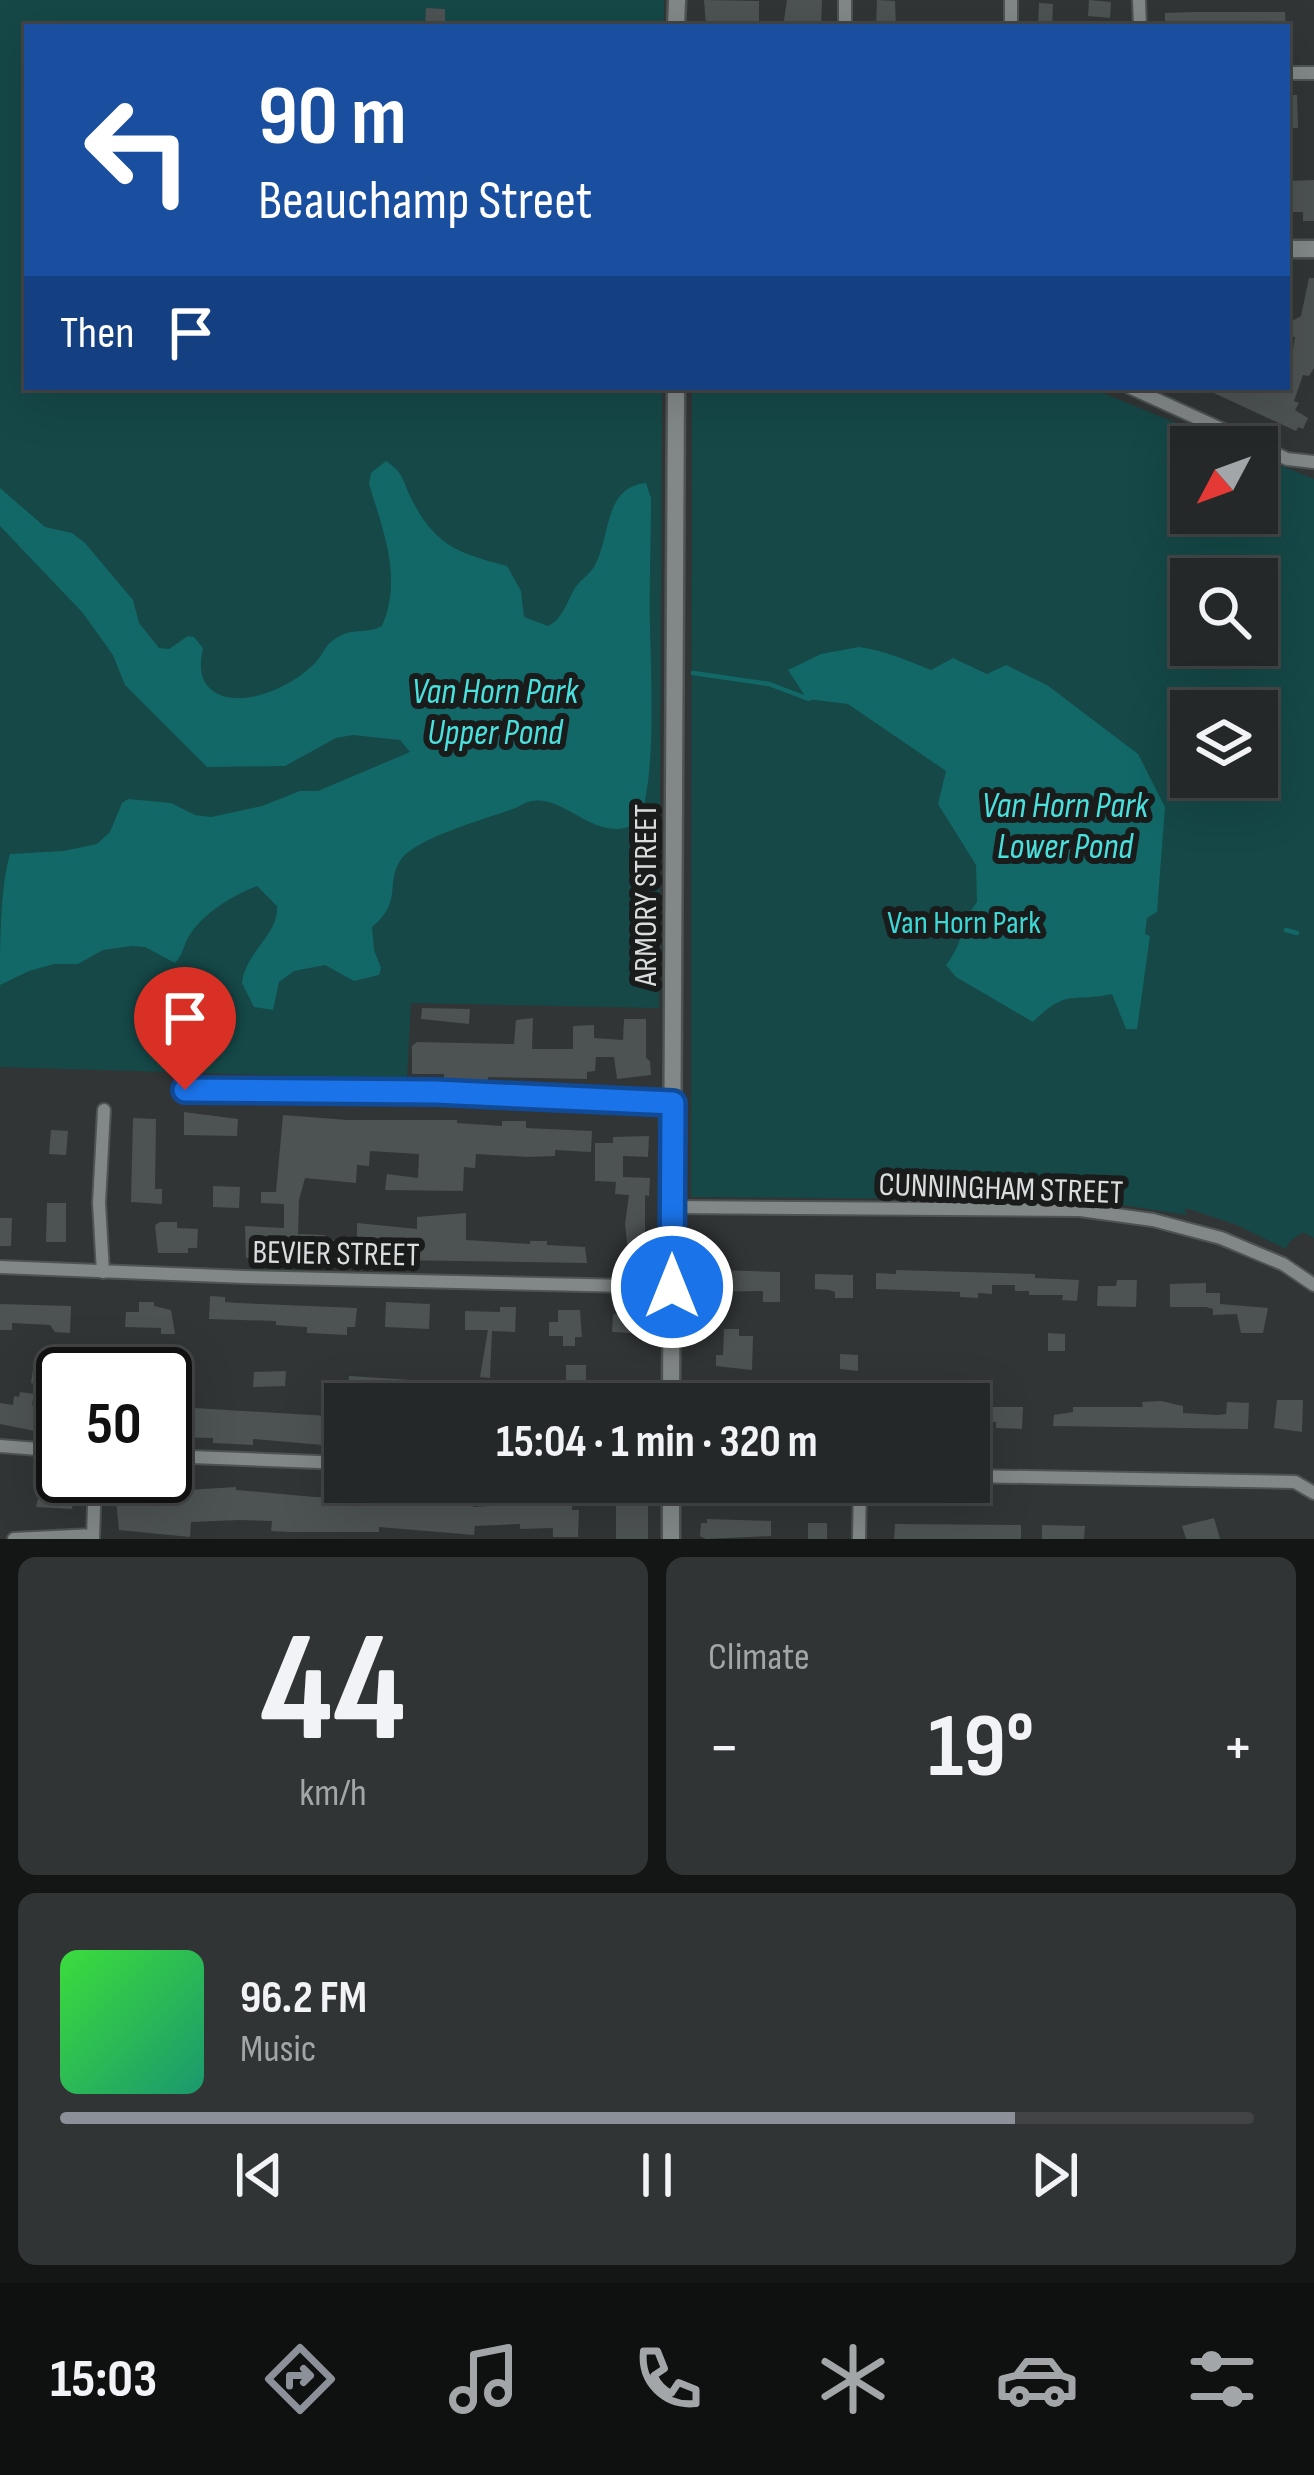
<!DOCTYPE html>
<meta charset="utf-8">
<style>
body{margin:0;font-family:"Sofia Sans Condensed",sans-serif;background:#313434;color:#f1f3f6;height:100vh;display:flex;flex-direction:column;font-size:45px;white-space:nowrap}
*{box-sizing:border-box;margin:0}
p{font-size:39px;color:#a3a6a8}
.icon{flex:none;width:66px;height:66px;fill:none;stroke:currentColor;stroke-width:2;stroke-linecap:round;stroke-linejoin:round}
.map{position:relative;height:1539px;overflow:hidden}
.sheet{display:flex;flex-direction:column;gap:18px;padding:18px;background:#141616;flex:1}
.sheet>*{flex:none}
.top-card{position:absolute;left:24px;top:24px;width:1266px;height:366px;border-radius:0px;box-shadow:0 12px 48px #0002,0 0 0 3px #424445;background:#1a4fa0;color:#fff;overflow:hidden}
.needle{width:78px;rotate:229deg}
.controls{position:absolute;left:1170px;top:426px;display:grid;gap:24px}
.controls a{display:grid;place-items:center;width:108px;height:108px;border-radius:0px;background:#252828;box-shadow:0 12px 48px #0002,0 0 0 3px #424445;font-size:60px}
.speed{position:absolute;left:36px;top:1347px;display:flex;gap:24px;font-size:60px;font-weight:700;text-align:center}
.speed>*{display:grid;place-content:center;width:156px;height:156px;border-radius:50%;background:#252828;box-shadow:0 12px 48px #0002,0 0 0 3px #424445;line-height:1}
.speed .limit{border:6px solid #111;border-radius:18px;background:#fff;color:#111}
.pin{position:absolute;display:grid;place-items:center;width:102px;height:102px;color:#fff;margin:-123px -51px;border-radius:50% 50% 50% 0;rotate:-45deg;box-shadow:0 0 12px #0007}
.pin .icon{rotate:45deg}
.me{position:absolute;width:132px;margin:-66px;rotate:0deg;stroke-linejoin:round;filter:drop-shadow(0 0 9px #0008)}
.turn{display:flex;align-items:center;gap:42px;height:252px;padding:0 36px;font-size:54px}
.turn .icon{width:156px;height:156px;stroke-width:2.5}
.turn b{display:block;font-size:84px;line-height:102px}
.then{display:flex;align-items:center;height:114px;padding:0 36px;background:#0003;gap:24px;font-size:45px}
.big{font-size:90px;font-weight:700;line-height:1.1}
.sheet .card{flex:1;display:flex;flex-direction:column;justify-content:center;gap:18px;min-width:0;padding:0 42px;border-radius:18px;background:#313434}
.sheet .dial{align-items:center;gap:0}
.dial b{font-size:156px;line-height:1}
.song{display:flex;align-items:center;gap:36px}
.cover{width:144px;height:144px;border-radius:18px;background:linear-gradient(135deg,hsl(120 70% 55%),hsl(160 70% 35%))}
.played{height:12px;border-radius:6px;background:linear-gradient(90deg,#8c9099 80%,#424445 80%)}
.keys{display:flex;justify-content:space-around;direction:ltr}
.heat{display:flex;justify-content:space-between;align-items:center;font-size:66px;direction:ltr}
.sheet .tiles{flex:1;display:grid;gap:18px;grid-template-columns:1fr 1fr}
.card:last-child{grid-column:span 2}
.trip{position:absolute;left:324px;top:1383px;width:666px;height:120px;border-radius:0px;background:#252828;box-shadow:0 12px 48px #0002,0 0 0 3px #424445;font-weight:700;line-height:120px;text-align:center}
.tab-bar{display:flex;height:192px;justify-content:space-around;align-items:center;background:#0f1010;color:#a3a6a8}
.tab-bar .icon{width:84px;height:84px}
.tab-bar .selected{color:#8c9099}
.tab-bar b{font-size:54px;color:#f1f3f6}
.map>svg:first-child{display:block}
.green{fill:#154847;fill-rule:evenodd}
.water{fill:#126867}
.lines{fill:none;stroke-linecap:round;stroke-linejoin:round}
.stream{stroke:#126867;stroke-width:4.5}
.building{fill:#4d5252}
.street-casing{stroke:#4e5353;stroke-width:16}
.secondary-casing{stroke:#4e5353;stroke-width:21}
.street{stroke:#828787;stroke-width:12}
.secondary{stroke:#828787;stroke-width:16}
.route-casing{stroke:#114b97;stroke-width:30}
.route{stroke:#1a73e8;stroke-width:21}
.labels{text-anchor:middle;stroke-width:12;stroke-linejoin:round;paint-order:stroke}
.street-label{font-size:33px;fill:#dadddd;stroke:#1a1c1c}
.park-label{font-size:33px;fill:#3cd8d5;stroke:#1a1c1c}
.water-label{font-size:36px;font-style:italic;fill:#49e1de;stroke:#1a1c1c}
</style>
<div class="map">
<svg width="1314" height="1539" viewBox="0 0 1314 1539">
<rect width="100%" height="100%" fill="#313535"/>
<path class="green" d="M 0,0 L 664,0 L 664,27 L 27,27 L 27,387 L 662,387 L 659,1008 L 411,1003 L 407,1079 L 0,1067 Z
M 692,387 L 1088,387 L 1235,447 L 1191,447 L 1191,513 L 1257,513 L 1257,456 L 1314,479 L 1314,1238 L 1303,1232 L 1289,1242 L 1286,1249 L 1237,1225 L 1189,1209 L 1184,1209 L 1187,1215 L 1091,1200 L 691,1197 ZM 1191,579 L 1257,579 L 1257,645 L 1191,645 ZM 1191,711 L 1257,711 L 1257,777 L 1191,777 Z"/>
<path class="water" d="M 386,461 C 405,474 402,480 411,498 C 435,546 458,553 507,566 L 521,591 L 524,617 L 548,626 C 563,619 566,603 575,588 C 580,580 589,575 594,567 C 611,538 603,487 646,483 L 651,498 C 651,542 649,586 650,629 C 651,671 657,790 637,823 C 592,849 558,780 518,807 C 489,818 420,836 402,858 C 384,882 404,901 372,927 L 374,950 L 381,968 L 379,975 L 354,981 L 325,965 L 294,971 L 279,982 L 273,1010 L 254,1007 L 242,983 C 245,952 279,935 277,906 L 257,886 C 233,895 203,913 189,936 C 183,946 184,953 175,963 L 145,947 L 132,946 L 103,950 L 78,964 L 54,964 L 29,971 L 0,985 C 0,948 0,887 10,854 L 63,851 L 97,844 L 110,832 L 122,803 L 128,799 L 171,803 L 195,815 L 211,817 L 262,806 L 300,791 L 318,791 L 410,752 L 400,740 L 353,735 L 336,738 L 285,766 L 207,767 L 125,685 L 113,655 L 82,612 L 0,526 L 0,488 L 45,527 L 72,533 L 85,543 L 133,600 L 139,623 L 159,648 L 169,649 L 188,636 L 194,637 L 203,648 C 200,663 198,680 213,691 C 242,712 301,683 320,657 C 326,648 327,643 338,637 C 352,628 367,634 382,626 C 403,577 383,531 369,484 L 371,473 Z
M 859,647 C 883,650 908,661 931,670 L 953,658 L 987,674 L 1006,665 L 1047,685 L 1138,754 L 1165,807 L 1157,912 L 1147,918 L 1145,934 L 1150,936 L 1137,1029 L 1126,1029 L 1112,994 C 1073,1003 1068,987 1033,1022 L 956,977 L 946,965 C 964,943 962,920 977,902 L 976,865 L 938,804 L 946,771 L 848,704 L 807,699 L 788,670 L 821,654 Z"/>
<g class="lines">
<path class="stream" d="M 693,673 L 769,684 L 809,699
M 1286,930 L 1297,933"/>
</g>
<path class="building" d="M 704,0 L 759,1 L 759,25 L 706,27 Z
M 787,0 L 822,0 L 821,27 L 783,27 Z
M 877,0 L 895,1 L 896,27 L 876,27 Z
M 1089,0 L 1111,2 L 1110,18 L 1088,16 Z
M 1039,3 L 1053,4 L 1052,27 L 1038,27 Z
M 426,8 L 445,9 L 445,27 L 425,27 Z
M 1194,12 L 1285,12 L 1286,27 L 1165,27 L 1165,13 Z
M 1287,95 L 1297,95 L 1298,128 L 1287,128 Z
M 1314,180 L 1314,221 L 1303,221 L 1303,212 L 1287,212 L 1287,181 Z
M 1309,278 L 1314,278 L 1314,368 L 1309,376 L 1303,375 L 1294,401 L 1299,403 L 1295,410 L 1308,418 L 1303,429 L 1298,427 L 1296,431 L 1203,388 L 1287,387 L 1295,337 L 1288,336 L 1290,322 L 1301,316 Z
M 422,1008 L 470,1009 L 469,1024 L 421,1019 Z
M 533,1018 L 532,1049 L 573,1049 L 573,1026 L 594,1025 L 594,1038 L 623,1040 L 624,1019 L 646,1019 L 646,1058 L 650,1061 L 651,1075 L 617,1079 L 614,1057 L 596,1057 L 595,1071 L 587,1072 L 587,1079 L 488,1077 L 488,1081 L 444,1080 L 444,1074 L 412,1074 L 412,1046 L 417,1042 L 514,1044 L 516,1020 Z
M 184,1112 L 238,1119 L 237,1136 L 184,1135 Z
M 283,1115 L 347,1120 L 457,1120 L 457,1123 L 502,1126 L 502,1121 L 526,1121 L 526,1128 L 592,1131 L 591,1152 L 555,1150 L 555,1156 L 528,1157 L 476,1154 L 475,1168 L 464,1167 L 463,1191 L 385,1190 L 387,1174 L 418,1178 L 419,1154 L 370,1151 L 369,1166 L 357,1165 L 356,1183 L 305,1178 L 299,1200 L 298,1234 L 325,1235 L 324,1240 L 357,1239 L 357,1223 L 417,1229 L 417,1217 L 466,1213 L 466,1240 L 530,1244 L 530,1241 L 547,1241 L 547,1245 L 585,1247 L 587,1263 L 246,1258 L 245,1226 L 284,1228 L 284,1204 L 261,1203 L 261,1192 L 276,1192 Z
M 133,1118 L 156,1119 L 155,1189 L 162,1189 L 162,1204 L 131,1202 Z
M 51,1130 L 68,1131 L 66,1155 L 49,1154 Z
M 649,1136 L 648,1157 L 623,1156 L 623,1177 L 650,1178 L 649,1196 L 645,1195 L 645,1261 L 629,1262 L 625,1224 L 629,1195 L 615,1194 L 616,1182 L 595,1181 L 595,1143 L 613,1143 L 613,1137 Z
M 213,1186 L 240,1187 L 239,1208 L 213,1207 Z
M 47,1203 L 66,1203 L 66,1242 L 46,1242 Z
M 0,1218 L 12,1218 L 11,1246 L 0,1246 Z
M 160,1222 L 177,1222 L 177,1228 L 198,1229 L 197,1248 L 188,1248 L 188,1253 L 158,1253 L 155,1225 Z
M 722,1270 L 780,1272 L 780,1302 L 763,1302 L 763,1291 L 699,1292 L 699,1274 L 722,1274 Z
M 896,1270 L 1035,1274 L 1035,1278 L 1079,1280 L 1077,1301 L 1062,1300 L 1063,1295 L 1029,1295 L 1029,1291 L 1015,1291 L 1015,1285 L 992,1285 L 992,1294 L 978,1293 L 978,1298 L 960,1297 L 960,1292 L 876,1289 L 876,1273 L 896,1274 Z
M 815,1274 L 853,1275 L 853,1298 L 835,1298 L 835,1292 L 829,1290 L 815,1289 Z
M 1117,1280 L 1137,1280 L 1136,1307 L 1097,1306 L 1098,1286 L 1116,1286 Z
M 1206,1283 L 1206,1293 L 1220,1293 L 1220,1304 L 1268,1308 L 1263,1333 L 1241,1333 L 1237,1314 L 1213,1315 L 1213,1309 L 1206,1307 L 1170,1307 L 1170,1284 Z
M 210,1296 L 225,1297 L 225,1302 L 238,1303 L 357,1308 L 355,1327 L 347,1327 L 347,1335 L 307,1333 L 307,1327 L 276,1325 L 276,1321 L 209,1319 Z
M 139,1302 L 154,1302 L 154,1306 L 171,1310 L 175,1334 L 161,1334 L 161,1328 L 125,1327 L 126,1312 L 139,1312 Z
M 386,1302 L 430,1304 L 429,1329 L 385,1327 Z
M 0,1304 L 71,1306 L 70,1333 L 55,1332 L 50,1325 L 12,1323 L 12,1330 L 0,1330 Z
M 500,1307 L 516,1307 L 515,1332 L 492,1331 L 490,1378 L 480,1377 L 488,1330 L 465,1330 L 465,1311 L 500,1312 Z
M 558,1310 L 580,1310 L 582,1337 L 575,1337 L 575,1346 L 563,1346 L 563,1336 L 549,1336 L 549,1322 L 558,1322 Z
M 613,1314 L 646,1316 L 645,1334 L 612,1332 Z
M 724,1329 L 739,1329 L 739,1336 L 753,1336 L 752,1370 L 716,1366 L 716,1355 L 723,1355 Z
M 1048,1333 L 1065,1334 L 1065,1351 L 1048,1351 Z
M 840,1354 L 858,1355 L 858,1371 L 840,1369 Z
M 566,1365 L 586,1365 L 586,1381 L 603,1381 L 603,1396 L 539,1394 L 539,1380 L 566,1381 Z
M 33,1369 L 64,1373 L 61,1389 L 31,1383 Z
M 286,1371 L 285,1386 L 253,1387 L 254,1372 Z
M 349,1376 L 427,1381 L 427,1393 L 348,1390 Z
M 623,1389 L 647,1390 L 647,1404 L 623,1404 Z
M 20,1392 L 34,1394 L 32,1405 L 63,1410 L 60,1436 L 0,1424 L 0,1403 L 13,1405 L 14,1396 L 19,1397 Z
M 1277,1400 L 1303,1400 L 1302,1432 L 1274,1428 Z
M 1161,1401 L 1183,1406 L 1183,1413 L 1218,1415 L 1226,1414 L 1227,1402 L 1249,1403 L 1248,1429 L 1053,1426 L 1054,1415 L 1073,1412 L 1073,1407 L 1143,1407 L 1142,1402 Z
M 177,1407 L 345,1417 L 345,1447 L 253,1439 L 253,1445 L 213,1443 L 213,1438 L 165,1437 L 165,1426 L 176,1427 Z
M 969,1407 L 1023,1407 L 1022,1429 L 996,1428 L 996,1422 L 969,1421 Z
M 140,1484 L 187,1485 L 187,1490 L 236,1487 L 236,1490 L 314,1497 L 474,1501 L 473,1507 L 572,1501 L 572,1510 L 579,1510 L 578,1537 L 553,1537 L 553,1528 L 520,1529 L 520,1524 L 475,1526 L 474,1535 L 379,1527 L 379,1532 L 290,1532 L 271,1531 L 272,1521 L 239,1520 L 191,1522 L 190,1537 L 119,1530 L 115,1489 L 139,1490 Z
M 41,1485 L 69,1489 L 68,1494 L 74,1495 L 72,1509 L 36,1507 Z
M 616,1505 L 648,1505 L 648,1539 L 616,1539 Z
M 1214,1518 L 1220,1539 L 1186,1539 L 1182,1526 Z
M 707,1519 L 771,1521 L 771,1536 L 706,1539 L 700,1536 L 701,1523 L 707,1523 Z
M 808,1523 L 827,1523 L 827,1539 L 808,1539 Z
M 895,1524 L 1021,1525 L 1021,1539 L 894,1539 Z
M 1042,1525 L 1085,1526 L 1084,1539 L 1042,1539 Z"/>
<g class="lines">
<defs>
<path id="street" d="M 1011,0 L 1011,27
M 1139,0 L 1140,27
M 845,27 L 845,0
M 1287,73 L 1314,73
M 1129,387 L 1287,459 L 1314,462
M 185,1089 L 435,1092 L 673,1103
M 673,1207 L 1080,1210 L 1153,1220 L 1221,1238 L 1283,1264 L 1314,1285
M 0,1267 L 245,1277 L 672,1287
M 103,1272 L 99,1203 L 104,1110
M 0,1446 L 63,1451
M 165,1456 L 345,1463
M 969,1476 L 1295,1482 L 1314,1493
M 93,1538 L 95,1476
M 14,1539 L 93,1535
M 859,1539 L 860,1482"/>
<path id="secondary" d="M 676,27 L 677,0
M 1287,249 L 1314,249
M 671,1404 L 676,387
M 671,1539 L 671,1482"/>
</defs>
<use href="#street" class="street-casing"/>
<use href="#secondary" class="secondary-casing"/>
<use href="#street" class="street"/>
<use href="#secondary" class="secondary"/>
</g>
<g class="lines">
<defs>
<path id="route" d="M 185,1090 L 435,1092 L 673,1103 L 672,1287"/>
</defs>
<use href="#route" class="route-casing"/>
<use href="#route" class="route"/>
</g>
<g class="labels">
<g class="street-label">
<text transform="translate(644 895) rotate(-90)" y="12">ARMORY STREET</text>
<text transform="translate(1001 1187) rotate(2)" y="12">CUNNINGHAM STREET</text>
<text transform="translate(336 1252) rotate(1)" y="12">BEVIER STREET</text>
</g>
<g class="park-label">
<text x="964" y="933">Van Horn Park</text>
</g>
<g class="water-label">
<text x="495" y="703">Van Horn Park<tspan x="495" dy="41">Upper Pond</tspan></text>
<text x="1065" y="817">Van Horn Park<tspan x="1065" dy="41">Lower Pond</tspan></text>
</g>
</g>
</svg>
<div class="controls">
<a><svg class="needle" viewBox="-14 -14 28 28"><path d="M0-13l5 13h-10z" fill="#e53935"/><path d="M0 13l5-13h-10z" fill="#a3a6a8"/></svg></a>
<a><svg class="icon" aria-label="search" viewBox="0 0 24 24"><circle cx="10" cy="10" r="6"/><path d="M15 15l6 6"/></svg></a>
<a><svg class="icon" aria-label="layers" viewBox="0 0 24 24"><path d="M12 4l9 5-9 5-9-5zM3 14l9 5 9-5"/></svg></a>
</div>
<div class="speed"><div class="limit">50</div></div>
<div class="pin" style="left:185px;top:1090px;background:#d93025"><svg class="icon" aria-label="arrive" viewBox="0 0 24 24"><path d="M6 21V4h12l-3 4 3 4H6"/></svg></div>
<svg class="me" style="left:672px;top:1287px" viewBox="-20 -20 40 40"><circle r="17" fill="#1a73e8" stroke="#fff" stroke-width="3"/><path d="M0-11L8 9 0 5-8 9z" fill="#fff"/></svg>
<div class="trip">15:04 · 1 min · 320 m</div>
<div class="top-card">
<div class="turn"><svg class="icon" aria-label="left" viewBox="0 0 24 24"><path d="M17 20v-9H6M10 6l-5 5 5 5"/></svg><div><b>90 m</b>Beauchamp Street</div></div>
<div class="then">Then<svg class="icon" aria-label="arrive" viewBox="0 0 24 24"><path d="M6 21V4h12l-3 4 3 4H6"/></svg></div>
</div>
</div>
<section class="sheet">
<div class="tiles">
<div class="card dial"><b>44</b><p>km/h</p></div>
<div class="card"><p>Climate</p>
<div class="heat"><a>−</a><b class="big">19°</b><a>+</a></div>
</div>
<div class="card">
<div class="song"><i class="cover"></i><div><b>96.2 FM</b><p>Music</p></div></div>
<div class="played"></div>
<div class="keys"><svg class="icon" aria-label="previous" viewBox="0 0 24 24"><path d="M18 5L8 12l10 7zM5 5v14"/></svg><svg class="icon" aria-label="pause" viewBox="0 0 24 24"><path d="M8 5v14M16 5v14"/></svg><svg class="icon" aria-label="next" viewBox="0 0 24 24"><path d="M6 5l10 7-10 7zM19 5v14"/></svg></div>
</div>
</div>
</section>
<nav class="tab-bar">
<b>15:03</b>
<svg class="icon selected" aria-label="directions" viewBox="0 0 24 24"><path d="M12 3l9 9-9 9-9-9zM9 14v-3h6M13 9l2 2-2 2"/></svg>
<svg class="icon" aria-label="music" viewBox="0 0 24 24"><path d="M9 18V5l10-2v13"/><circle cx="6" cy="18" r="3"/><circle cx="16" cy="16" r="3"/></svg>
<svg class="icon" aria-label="phone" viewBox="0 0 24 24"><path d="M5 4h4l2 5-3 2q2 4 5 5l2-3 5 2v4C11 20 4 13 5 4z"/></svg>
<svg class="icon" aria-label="climate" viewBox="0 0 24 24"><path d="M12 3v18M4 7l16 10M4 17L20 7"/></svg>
<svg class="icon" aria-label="car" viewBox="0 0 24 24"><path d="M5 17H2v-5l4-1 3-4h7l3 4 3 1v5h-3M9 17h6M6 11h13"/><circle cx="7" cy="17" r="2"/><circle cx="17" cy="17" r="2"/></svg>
<svg class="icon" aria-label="filters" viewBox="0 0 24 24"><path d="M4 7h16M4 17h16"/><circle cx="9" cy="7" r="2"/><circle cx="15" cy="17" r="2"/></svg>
</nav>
